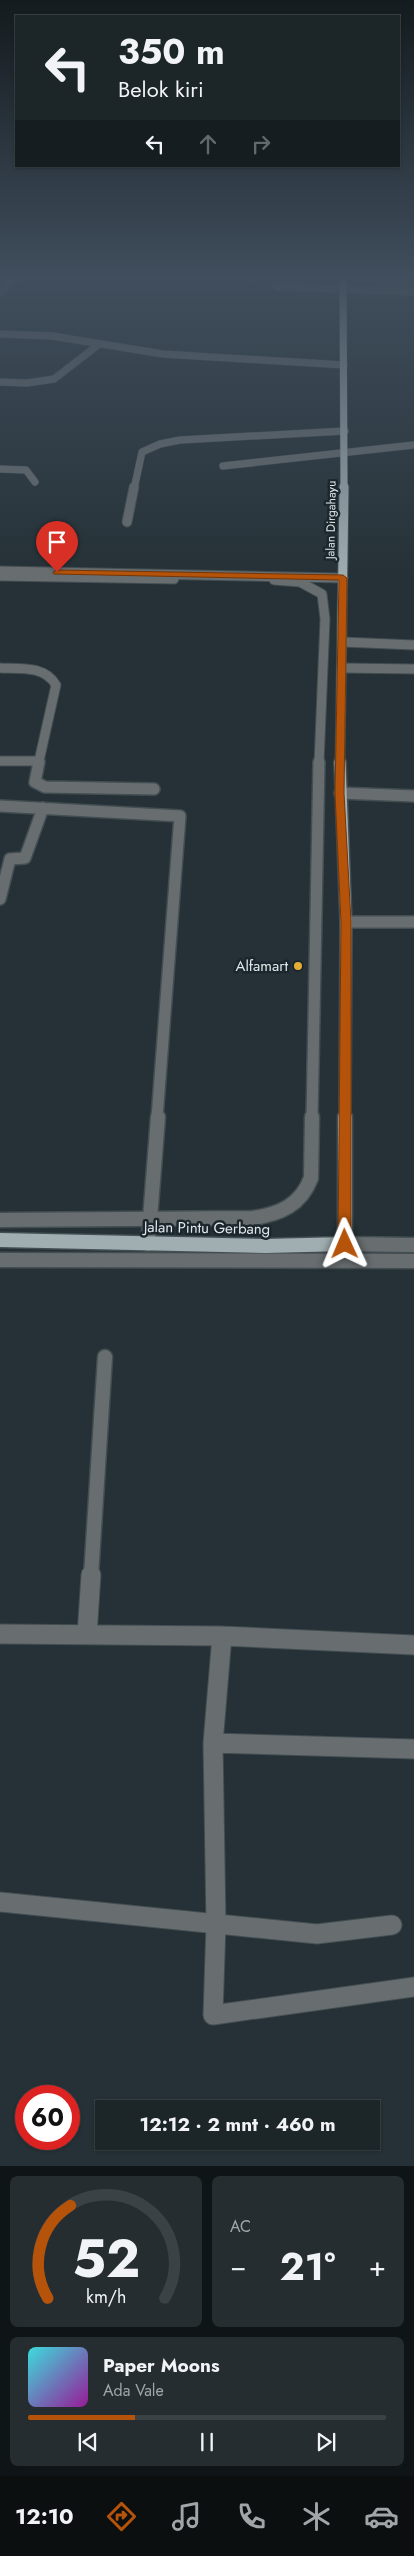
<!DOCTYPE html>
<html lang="id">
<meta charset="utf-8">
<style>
body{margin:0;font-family:Jost,sans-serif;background:#252d30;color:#f1f3f6;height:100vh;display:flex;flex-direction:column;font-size:19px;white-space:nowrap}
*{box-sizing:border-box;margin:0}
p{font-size:16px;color:#a0a5a8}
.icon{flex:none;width:28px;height:28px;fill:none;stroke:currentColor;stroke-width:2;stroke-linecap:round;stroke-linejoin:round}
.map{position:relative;height:2166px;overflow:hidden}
.drawer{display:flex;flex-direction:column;gap:10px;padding:10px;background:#0f1416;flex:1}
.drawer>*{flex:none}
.hud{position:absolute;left:15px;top:15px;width:385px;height:152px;border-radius:0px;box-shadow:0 1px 4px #0004,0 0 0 1px #3a4245;background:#1c2528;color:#f1f3f6;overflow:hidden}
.speed{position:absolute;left:15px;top:2085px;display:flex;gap:10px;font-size:25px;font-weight:700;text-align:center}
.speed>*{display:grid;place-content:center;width:65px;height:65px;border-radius:50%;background:#1c2528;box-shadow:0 1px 4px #0004,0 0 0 1px #3a4245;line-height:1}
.speed .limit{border:8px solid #d22;background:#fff;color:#111}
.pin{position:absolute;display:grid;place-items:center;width:42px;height:42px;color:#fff;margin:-51px -21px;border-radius:50% 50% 50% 0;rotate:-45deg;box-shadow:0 0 5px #0007}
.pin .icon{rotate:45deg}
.me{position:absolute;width:55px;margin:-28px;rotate:359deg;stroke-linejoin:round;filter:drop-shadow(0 0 4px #0008)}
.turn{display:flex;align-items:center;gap:18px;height:105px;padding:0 20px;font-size:22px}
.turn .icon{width:65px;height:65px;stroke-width:2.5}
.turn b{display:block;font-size:35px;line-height:42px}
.lanes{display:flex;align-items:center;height:48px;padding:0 20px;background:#0003;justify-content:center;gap:25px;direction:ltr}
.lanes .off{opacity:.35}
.big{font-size:38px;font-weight:700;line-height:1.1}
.drawer .tile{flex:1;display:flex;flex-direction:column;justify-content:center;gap:8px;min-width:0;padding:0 18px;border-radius:8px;background:#252d30}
.drawer .dial{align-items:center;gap:0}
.dial svg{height:130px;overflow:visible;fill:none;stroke:#3a4245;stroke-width:7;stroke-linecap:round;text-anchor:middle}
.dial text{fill:#f1f3f6;stroke:none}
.song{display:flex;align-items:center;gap:15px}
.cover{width:60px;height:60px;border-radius:8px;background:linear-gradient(135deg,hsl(180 70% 55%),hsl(300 70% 35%))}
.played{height:5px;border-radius:2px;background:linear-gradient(90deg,#b45309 30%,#3a4245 30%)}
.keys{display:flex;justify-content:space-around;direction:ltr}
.heat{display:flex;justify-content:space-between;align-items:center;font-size:28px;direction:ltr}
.drawer .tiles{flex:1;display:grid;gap:10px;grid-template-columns:1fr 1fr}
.tile:last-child{grid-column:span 2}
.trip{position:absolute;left:95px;top:2100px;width:285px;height:50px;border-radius:0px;background:#1c2528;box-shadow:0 1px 4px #0004,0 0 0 1px #3a4245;font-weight:700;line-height:50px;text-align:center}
.menu{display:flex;height:80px;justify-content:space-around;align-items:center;background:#0b0f10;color:#a0a5a8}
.menu .icon{width:35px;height:35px}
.menu .on{color:#b45309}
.menu b{font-size:22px;color:#f1f3f6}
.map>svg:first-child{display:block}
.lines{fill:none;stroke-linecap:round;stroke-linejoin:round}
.service-far2-casing{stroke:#434e53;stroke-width:8}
.service-far1-casing{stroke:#434e53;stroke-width:11}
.service-casing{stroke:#434e53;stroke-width:14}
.pedestrian-far2-casing{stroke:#434e53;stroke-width:11}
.pedestrian-far1-casing{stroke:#434e53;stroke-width:14}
.pedestrian-casing{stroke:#434e53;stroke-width:17}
.minor-far4-casing{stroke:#434e53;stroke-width:8}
.minor-far3-casing{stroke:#434e53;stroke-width:11}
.minor-far2-casing{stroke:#434e53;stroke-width:14}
.minor-far1-casing{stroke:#434e53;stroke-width:17}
.minor-casing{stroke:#434e53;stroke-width:21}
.tertiary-far1-casing{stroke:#434e53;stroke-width:11}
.tertiary-casing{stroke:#434e53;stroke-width:17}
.primary-far3-casing{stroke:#434e53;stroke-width:8}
.primary-far2-casing{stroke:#434e53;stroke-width:11}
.primary-far1-casing{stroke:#434e53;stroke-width:14}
.primary-casing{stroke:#434e53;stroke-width:17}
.service-far2{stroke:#686e70;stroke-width:7}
.service-far1{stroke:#686e70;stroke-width:9}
.service{stroke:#686e70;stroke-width:11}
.pedestrian-far2{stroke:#686e70;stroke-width:9}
.pedestrian-far1{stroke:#686e70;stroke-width:11}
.pedestrian{stroke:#686e70;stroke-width:14}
.minor-far4{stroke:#686e70;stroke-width:7}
.minor-far3{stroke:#686e70;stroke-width:9}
.minor-far2{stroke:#686e70;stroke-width:11}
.minor-far1{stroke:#686e70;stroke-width:14}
.minor{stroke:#686e70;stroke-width:19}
.tertiary-far1{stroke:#686e70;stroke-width:9}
.tertiary{stroke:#686e70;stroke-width:14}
.primary-far3{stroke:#a0adb1;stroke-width:7}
.primary-far2{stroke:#a0adb1;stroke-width:9}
.primary-far1{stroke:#a0adb1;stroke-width:11}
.primary{stroke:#a0adb1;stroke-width:14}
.route{fill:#b45309;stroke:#753606}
.poi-dot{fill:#e7ac36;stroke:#1b272c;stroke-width:2}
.labels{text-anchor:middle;stroke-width:5;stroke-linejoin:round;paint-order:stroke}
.far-street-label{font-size:12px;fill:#dfe7ea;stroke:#1b272c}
.poi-label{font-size:15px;fill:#dfe7ea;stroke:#1b272c;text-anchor:end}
.street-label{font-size:15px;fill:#dfe7ea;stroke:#1b272c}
</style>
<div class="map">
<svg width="414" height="2166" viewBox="0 0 414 2166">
<rect width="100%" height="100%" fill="#253136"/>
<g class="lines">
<defs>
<path id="service-far2" d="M 0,293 L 17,275"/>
<path id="service-far1" d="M 0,668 C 20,669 44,665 56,685 L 39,761 L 0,761
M 39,763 L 39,761"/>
<path id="service" d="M 39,762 L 35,782 L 45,787 L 154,789
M 346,922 L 414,922"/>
<path id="pedestrian-far2" d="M 0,576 L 174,579
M 274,580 L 300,582 L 322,594 L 325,619 L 319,763"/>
<path id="pedestrian-far1" d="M 312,1118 L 319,762"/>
<path id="pedestrian" d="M 0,1220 L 253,1218 C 280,1214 301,1205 311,1178 L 312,1117
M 0,1260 L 414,1261"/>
<path id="minor-far4" d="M 277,287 L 414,292
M 0,334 L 52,336 L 163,354 L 344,365
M 0,382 L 27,383 L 54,379 L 98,345
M 223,466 L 414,445
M 0,469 L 26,470 L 35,482
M 134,489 L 142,452 L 160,444 L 180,440 L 345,431"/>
<path id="minor-far3" d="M 127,522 L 134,487
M 343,642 L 414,645
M 342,668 L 414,669"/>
<path id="minor-far2" d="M 340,793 L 414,796
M 0,806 L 180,816 L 157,1118
M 0,899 L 10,859 L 25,858 L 43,808"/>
<path id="minor-far1" d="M 148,1244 L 158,1117
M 91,1576 L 105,1357"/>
<path id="minor" d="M 0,1634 L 222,1636 L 414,1645
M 87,1635 L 91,1575
M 222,1636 L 213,1743 L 216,1924 L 213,2015 L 414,1987
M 213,1743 L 414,1749
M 0,1902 L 317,1934 L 392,1925"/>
<path id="tertiary-far1" d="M 0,571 L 343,578"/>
<path id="tertiary" d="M 345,1244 L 414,1245"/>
<path id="primary-far3" d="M 343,275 L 344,489"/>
<path id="primary-far2" d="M 340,763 L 344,487"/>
<path id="primary-far1" d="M 340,762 L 346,922 L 345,1118"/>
<path id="primary" d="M 0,1240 L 266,1246 L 345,1244 L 345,1117"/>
</defs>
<use href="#service-far2" class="service-far2-casing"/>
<use href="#service-far1" class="service-far1-casing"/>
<use href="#service" class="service-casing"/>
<use href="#pedestrian-far2" class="pedestrian-far2-casing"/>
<use href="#pedestrian-far1" class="pedestrian-far1-casing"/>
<use href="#pedestrian" class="pedestrian-casing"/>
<use href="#minor-far4" class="minor-far4-casing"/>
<use href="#minor-far3" class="minor-far3-casing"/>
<use href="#minor-far2" class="minor-far2-casing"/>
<use href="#minor-far1" class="minor-far1-casing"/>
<use href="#minor" class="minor-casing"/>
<use href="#tertiary-far1" class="tertiary-far1-casing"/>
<use href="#tertiary" class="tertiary-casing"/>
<use href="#primary-far3" class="primary-far3-casing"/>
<use href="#primary-far2" class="primary-far2-casing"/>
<use href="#primary-far1" class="primary-far1-casing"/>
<use href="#primary" class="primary-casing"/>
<use href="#service-far2" class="service-far2"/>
<use href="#service-far1" class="service-far1"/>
<use href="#service" class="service"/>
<use href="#pedestrian-far2" class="pedestrian-far2"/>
<use href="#pedestrian-far1" class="pedestrian-far1"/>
<use href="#pedestrian" class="pedestrian"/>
<use href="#minor-far4" class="minor-far4"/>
<use href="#minor-far3" class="minor-far3"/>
<use href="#minor-far2" class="minor-far2"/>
<use href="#minor-far1" class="minor-far1"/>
<use href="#minor" class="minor"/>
<use href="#tertiary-far1" class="tertiary-far1"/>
<use href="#tertiary" class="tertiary"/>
<use href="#primary-far3" class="primary-far3"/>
<use href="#primary-far2" class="primary-far2"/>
<use href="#primary-far1" class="primary-far1"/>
<use href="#primary" class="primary"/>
</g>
<linearGradient id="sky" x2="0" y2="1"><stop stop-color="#141b1e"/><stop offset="0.48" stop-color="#404e5d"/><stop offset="1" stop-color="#404e5d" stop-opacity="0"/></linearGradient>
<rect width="414" height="578" fill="url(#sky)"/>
<path class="route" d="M 57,570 L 343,575 L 347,578 L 344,793 L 351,922 L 351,1244 L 349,1248 L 340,1248 L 338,1244 L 341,922 L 335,793 L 339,580 L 54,574 L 53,572 Z"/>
<circle class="poi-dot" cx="298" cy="966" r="5"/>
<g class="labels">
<g class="far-street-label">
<text transform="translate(331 520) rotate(-89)" y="4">Jalan Dirgahayu</text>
</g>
<g class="poi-label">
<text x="288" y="971">Alfamart</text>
</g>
<g class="street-label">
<text transform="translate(207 1228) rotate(1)" y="5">Jalan Pintu Gerbang</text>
</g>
</g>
</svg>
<div class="speed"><div class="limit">60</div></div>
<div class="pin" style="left:57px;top:572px;background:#d93025"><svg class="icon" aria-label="arrive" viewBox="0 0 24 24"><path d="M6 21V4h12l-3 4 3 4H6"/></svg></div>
<svg class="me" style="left:345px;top:1244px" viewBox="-20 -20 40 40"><path d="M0-17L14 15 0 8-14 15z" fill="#b45309" stroke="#fff" stroke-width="4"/></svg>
<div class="trip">12:12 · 2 mnt · 460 m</div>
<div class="hud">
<div class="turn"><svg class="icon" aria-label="left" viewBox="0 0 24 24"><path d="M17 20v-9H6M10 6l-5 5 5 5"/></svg><div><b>350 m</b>Belok kiri</div></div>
<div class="lanes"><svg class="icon" aria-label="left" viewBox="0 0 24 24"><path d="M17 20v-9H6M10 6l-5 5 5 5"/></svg><svg class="icon off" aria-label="ahead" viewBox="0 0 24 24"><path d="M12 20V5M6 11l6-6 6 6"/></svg><svg class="icon off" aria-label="right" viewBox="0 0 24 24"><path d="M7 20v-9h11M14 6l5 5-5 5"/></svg></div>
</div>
</div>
<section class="drawer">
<div class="tiles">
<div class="tile dial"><svg viewBox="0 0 100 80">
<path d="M14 69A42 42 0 1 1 86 69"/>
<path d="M14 69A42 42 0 0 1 28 12" stroke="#b45309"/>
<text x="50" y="56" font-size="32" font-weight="700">52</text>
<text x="50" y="72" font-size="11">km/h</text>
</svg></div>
<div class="tile"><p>AC</p>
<div class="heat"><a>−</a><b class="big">21°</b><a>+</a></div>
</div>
<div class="tile">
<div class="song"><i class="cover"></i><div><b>Paper Moons</b><p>Ada Vale</p></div></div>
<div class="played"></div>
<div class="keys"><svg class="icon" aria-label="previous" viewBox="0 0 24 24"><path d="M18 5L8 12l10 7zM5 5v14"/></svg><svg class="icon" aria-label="pause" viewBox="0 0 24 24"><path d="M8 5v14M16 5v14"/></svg><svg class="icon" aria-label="next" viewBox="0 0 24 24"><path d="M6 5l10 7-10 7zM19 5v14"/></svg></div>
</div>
</div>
</section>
<nav class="menu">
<b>12:10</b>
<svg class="icon on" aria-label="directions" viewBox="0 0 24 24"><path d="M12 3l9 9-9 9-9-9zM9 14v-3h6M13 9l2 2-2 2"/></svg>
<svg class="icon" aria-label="music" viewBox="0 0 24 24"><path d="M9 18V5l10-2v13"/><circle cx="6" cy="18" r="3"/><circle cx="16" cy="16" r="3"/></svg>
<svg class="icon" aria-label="phone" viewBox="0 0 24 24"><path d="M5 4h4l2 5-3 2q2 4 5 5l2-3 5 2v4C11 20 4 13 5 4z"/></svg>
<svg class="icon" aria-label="climate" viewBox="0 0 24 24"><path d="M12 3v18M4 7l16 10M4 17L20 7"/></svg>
<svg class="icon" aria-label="car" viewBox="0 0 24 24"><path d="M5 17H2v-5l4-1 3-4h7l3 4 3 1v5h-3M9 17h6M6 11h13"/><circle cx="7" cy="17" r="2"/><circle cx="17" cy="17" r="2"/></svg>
</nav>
